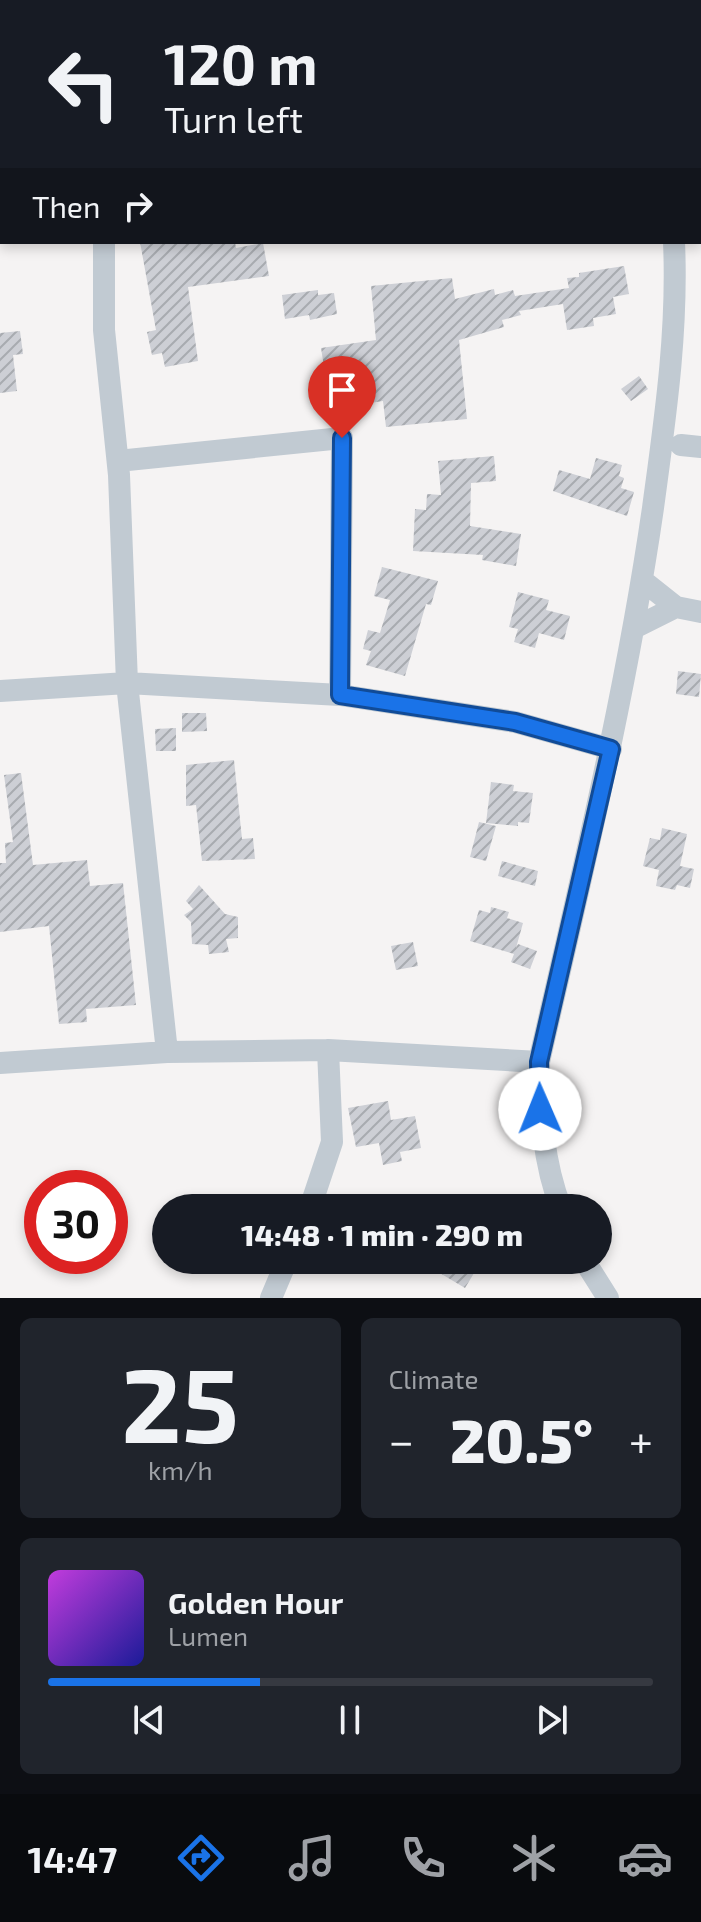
<!DOCTYPE html>
<meta charset="utf-8">
<style>
body{margin:0;font-family:"Exo 2",sans-serif;background:#20242c;color:#f1f3f6;height:100vh;display:flex;flex-direction:column;font-size:30px;white-space:nowrap}
*{box-sizing:border-box;margin:0}
p{font-size:26px;color:#9ea1a6}
.icon{flex:none;width:44px;height:44px;fill:none;stroke:currentColor;stroke-width:2;stroke-linecap:round;stroke-linejoin:round}
.map{position:relative;height:1298px;overflow:hidden}
.details{display:flex;flex-direction:column;gap:20px;padding:20px;background:#0d0f14;flex:1}
.details>*{flex:none}
.banner{position:absolute;left:0px;top:0px;width:702px;height:244px;box-shadow:0 4px 12px #0003;background:#171b24;color:#f1f3f6;overflow:hidden}
.speed{position:absolute;left:24px;top:1170px;display:flex;gap:16px;font-size:40px;font-weight:700;text-align:center}
.speed>*{display:grid;place-content:center;width:104px;height:104px;border-radius:50%;background:#171b24;box-shadow:0 4px 12px #0003;line-height:1}
.speed .limit{border:12px solid #d22;background:#fff;color:#111}
.pin{position:absolute;display:grid;place-items:center;width:68px;height:68px;color:#fff;margin:-82px -34px;border-radius:50% 50% 50% 0;rotate:-45deg;box-shadow:0 0 8px #0007}
.pin .icon{rotate:45deg}
.me{position:absolute;width:88px;margin:-44px;rotate:359deg;stroke-linejoin:round;filter:drop-shadow(0 0 6px #0008)}
.turn{display:flex;align-items:center;gap:28px;height:168px;padding:0 32px;font-size:36px}
.turn .icon{width:104px;height:104px;stroke-width:2.5}
.turn b{display:block;font-size:56px;line-height:68px}
.then{display:flex;align-items:center;height:76px;padding:0 32px;background:#0003;gap:16px;font-size:30px}
.big{font-size:60px;font-weight:800;line-height:1.1}
.details .widget{flex:1;display:flex;flex-direction:column;justify-content:center;gap:12px;min-width:0;padding:0 28px;border-radius:12px;background:#20242c}
.details .dial{align-items:center;gap:0}
.dial b{font-size:104px;line-height:1}
.song{display:flex;align-items:center;gap:24px}
.cover{width:96px;height:96px;border-radius:12px;background:linear-gradient(135deg,hsl(290 70% 55%),hsl(240 70% 35%))}
.played{height:8px;border-radius:4px;background:linear-gradient(90deg,#1a73e8 35%,#363941 35%)}
.keys{display:flex;justify-content:space-around;direction:ltr}
.heat{display:flex;justify-content:space-between;align-items:center;font-size:44px;direction:ltr}
.details .tiles{flex:1;display:grid;gap:20px;grid-template-columns:1fr 1fr}
.widget:last-child{grid-column:span 2}
.trip{position:absolute;left:152px;top:1194px;width:460px;height:80px;border-radius:40px;background:#171b24;box-shadow:0 4px 12px #0003;font-weight:800;line-height:80px;text-align:center}
.dock{display:flex;height:128px;justify-content:space-around;align-items:center;background:#090b0e;color:#9ea1a6}
.dock .icon{width:56px;height:56px}
.dock .active{color:#1a73e8}
.dock b{font-size:36px;color:#f1f3f6}
.map>svg:first-child{display:block}
.building{fill:url(#building-hatch)}
.lines{fill:none;stroke-linecap:round;stroke-linejoin:round}
.minor{stroke:#c1cad2;stroke-width:22}
.route-casing{stroke:#114b97;stroke-width:20}
.route{stroke:#1a73e8;stroke-width:14}
</style>
<div class="map">
<svg width="701" height="1298" viewBox="0 0 701 1298">
<defs>
<pattern id="building-hatch" width="6" height="6" patternUnits="userSpaceOnUse" patternTransform="scale(2)"><rect width="6" height="6" fill="#cdcfd5"/><path d="M-1 1l2-2M0 6l6-6M5 7l2-2" fill="none" stroke="#a8abb0"/></pattern>
</defs>
<rect width="100%" height="100%" fill="#f5f3f3"/>
<path class="building" d="M 140,242 L 235,242 L 236,248 L 263,243 L 269,276 L 188,287 L 198,361 L 165,367 L 162,353 L 152,355 L 147,332 L 156,330 Z
M 624,266 L 629,294 L 613,297 L 616,314 L 593,318 L 594,326 L 567,330 L 563,304 L 519,311 L 521,315 L 502,320 L 504,327 L 459,340 L 467,419 L 386,427 L 383,401 L 337,408 L 336,397 L 329,398 L 321,348 L 376,340 L 371,286 L 452,278 L 455,299 L 494,289 L 495,295 L 513,290 L 515,296 L 569,288 L 567,278 L 579,277 L 579,273 Z
M 318,290 L 318,295 L 334,293 L 337,314 L 310,320 L 309,315 L 285,319 L 282,295 Z
M 20,331 L 23,354 L 13,355 L 17,391 L 0,393 L 0,333 Z
M 639,376 L 648,389 L 631,401 L 621,389 Z
M 494,456 L 496,481 L 471,483 L 470,526 L 521,534 L 516,566 L 482,560 L 483,555 L 413,551 L 415,509 L 426,510 L 427,494 L 441,495 L 438,461 Z
M 596,458 L 622,465 L 619,476 L 624,478 L 621,488 L 634,492 L 627,516 L 553,491 L 559,470 L 590,479 Z
M 382,567 L 438,581 L 431,605 L 426,604 L 405,676 L 366,665 L 371,651 L 363,649 L 368,630 L 380,633 L 390,600 L 374,596 Z
M 518,592 L 549,600 L 546,610 L 570,616 L 564,640 L 539,633 L 535,648 L 514,642 L 518,629 L 509,627 Z
M 678,671 L 701,674 L 699,697 L 676,694 Z
M 182,713 L 206,713 L 207,731 L 182,732 Z
M 176,728 L 176,751 L 156,751 L 155,729 Z
M 234,760 L 242,839 L 253,838 L 255,859 L 202,861 L 196,805 L 186,806 L 186,765 Z
M 21,773 L 33,865 L 87,860 L 90,886 L 123,883 L 136,1005 L 86,1009 L 87,1022 L 59,1024 L 49,926 L 0,932 L 0,863 L 6,863 L 5,843 L 13,842 L 4,775 Z
M 491,782 L 514,785 L 513,791 L 533,793 L 529,823 L 518,822 L 518,826 L 486,823 Z
M 479,822 L 496,826 L 486,861 L 470,857 Z
M 662,828 L 687,834 L 680,866 L 694,869 L 690,888 L 677,885 L 675,890 L 656,886 L 659,870 L 643,866 L 650,838 L 660,840 Z
M 502,861 L 538,871 L 535,886 L 498,876 Z
M 199,885 L 225,914 L 238,917 L 238,938 L 226,939 L 229,952 L 209,954 L 208,945 L 192,944 L 191,922 L 184,915 L 193,909 L 186,901 Z
M 491,907 L 509,912 L 507,918 L 523,923 L 516,948 L 518,944 L 537,951 L 530,969 L 511,962 L 514,954 L 470,941 L 479,910 L 490,913 Z
M 413,942 L 418,966 L 396,970 L 391,946 Z
M 388,1101 L 391,1120 L 415,1116 L 421,1148 L 400,1152 L 402,1161 L 383,1165 L 379,1143 L 356,1147 L 348,1108 Z
M 418,1260 L 482,1260 L 465,1288 Z"/>
<g class="lines">
<path class="minor" d="M 308,0 L 308,2
M 516,0 L 517,2
M 647,2 L 657,0
M 0,151 L 2,151
M 104,242 L 104,330 L 119,475 L 127,683 L 167,1052
M 681,445 L 701,447
M 118,461 L 342,438 L 340,695
M 642,580 L 676,607 L 701,612
M 634,628 L 676,607
M 0,691 L 127,683 L 340,695 L 515,722 L 611,749
M 0,1063 L 167,1052 L 328,1050 L 539,1062
M 310,1208 L 332,1142 L 328,1050
M 561,1208 C 543,1163 540,1110 539,1062 C 581,878 626,695 653,508 C 665,419 678,332 674,242
M 584,1260 L 608,1298
M 271,1298 L 287,1260"/>
</g>
<g class="lines">
<defs>
<path id="route" d="M 342,438 L 340,695 L 515,722 L 611,749 L 539,1062 L 540,1109"/>
</defs>
<use href="#route" class="route-casing"/>
<use href="#route" class="route"/>
</g>
</svg>
<div class="speed"><div class="limit">30</div></div>
<div class="pin" style="left:342px;top:438px;background:#d93025"><svg class="icon" aria-label="arrive" viewBox="0 0 24 24"><path d="M6 21V4h12l-3 4 3 4H6"/></svg></div>
<svg class="me" style="left:540px;top:1109px" viewBox="-20 -20 40 40"><circle r="19" fill="#fff"/><path d="M0-13L10 11 0 6-10 11z" fill="#1a73e8"/></svg>
<div class="trip">14:48 · 1 min · 290 m</div>
<div class="banner">
<div class="turn"><svg class="icon" aria-label="left" viewBox="0 0 24 24"><path d="M17 20v-9H6M10 6l-5 5 5 5"/></svg><div><b>120 m</b>Turn left</div></div>
<div class="then">Then<svg class="icon" aria-label="right" viewBox="0 0 24 24"><path d="M7 20v-9h11M14 6l5 5-5 5"/></svg></div>
</div>
</div>
<section class="details">
<div class="tiles">
<div class="widget dial"><b>25</b><p>km/h</p></div>
<div class="widget"><p>Climate</p>
<div class="heat"><a>−</a><b class="big">20.5°</b><a>+</a></div>
</div>
<div class="widget">
<div class="song"><i class="cover"></i><div><b>Golden Hour</b><p>Lumen</p></div></div>
<div class="played"></div>
<div class="keys"><svg class="icon" aria-label="previous" viewBox="0 0 24 24"><path d="M18 5L8 12l10 7zM5 5v14"/></svg><svg class="icon" aria-label="pause" viewBox="0 0 24 24"><path d="M8 5v14M16 5v14"/></svg><svg class="icon" aria-label="next" viewBox="0 0 24 24"><path d="M6 5l10 7-10 7zM19 5v14"/></svg></div>
</div>
</div>
</section>
<nav class="dock">
<b>14:47</b>
<svg class="icon active" aria-label="directions" viewBox="0 0 24 24"><path d="M12 3l9 9-9 9-9-9zM9 14v-3h6M13 9l2 2-2 2"/></svg>
<svg class="icon" aria-label="music" viewBox="0 0 24 24"><path d="M9 18V5l10-2v13"/><circle cx="6" cy="18" r="3"/><circle cx="16" cy="16" r="3"/></svg>
<svg class="icon" aria-label="phone" viewBox="0 0 24 24"><path d="M5 4h4l2 5-3 2q2 4 5 5l2-3 5 2v4C11 20 4 13 5 4z"/></svg>
<svg class="icon" aria-label="climate" viewBox="0 0 24 24"><path d="M12 3v18M4 7l16 10M4 17L20 7"/></svg>
<svg class="icon" aria-label="car" viewBox="0 0 24 24"><path d="M5 17H2v-5l4-1 3-4h7l3 4 3 1v5h-3M9 17h6M6 11h13"/><circle cx="7" cy="17" r="2"/><circle cx="17" cy="17" r="2"/></svg>
</nav>
